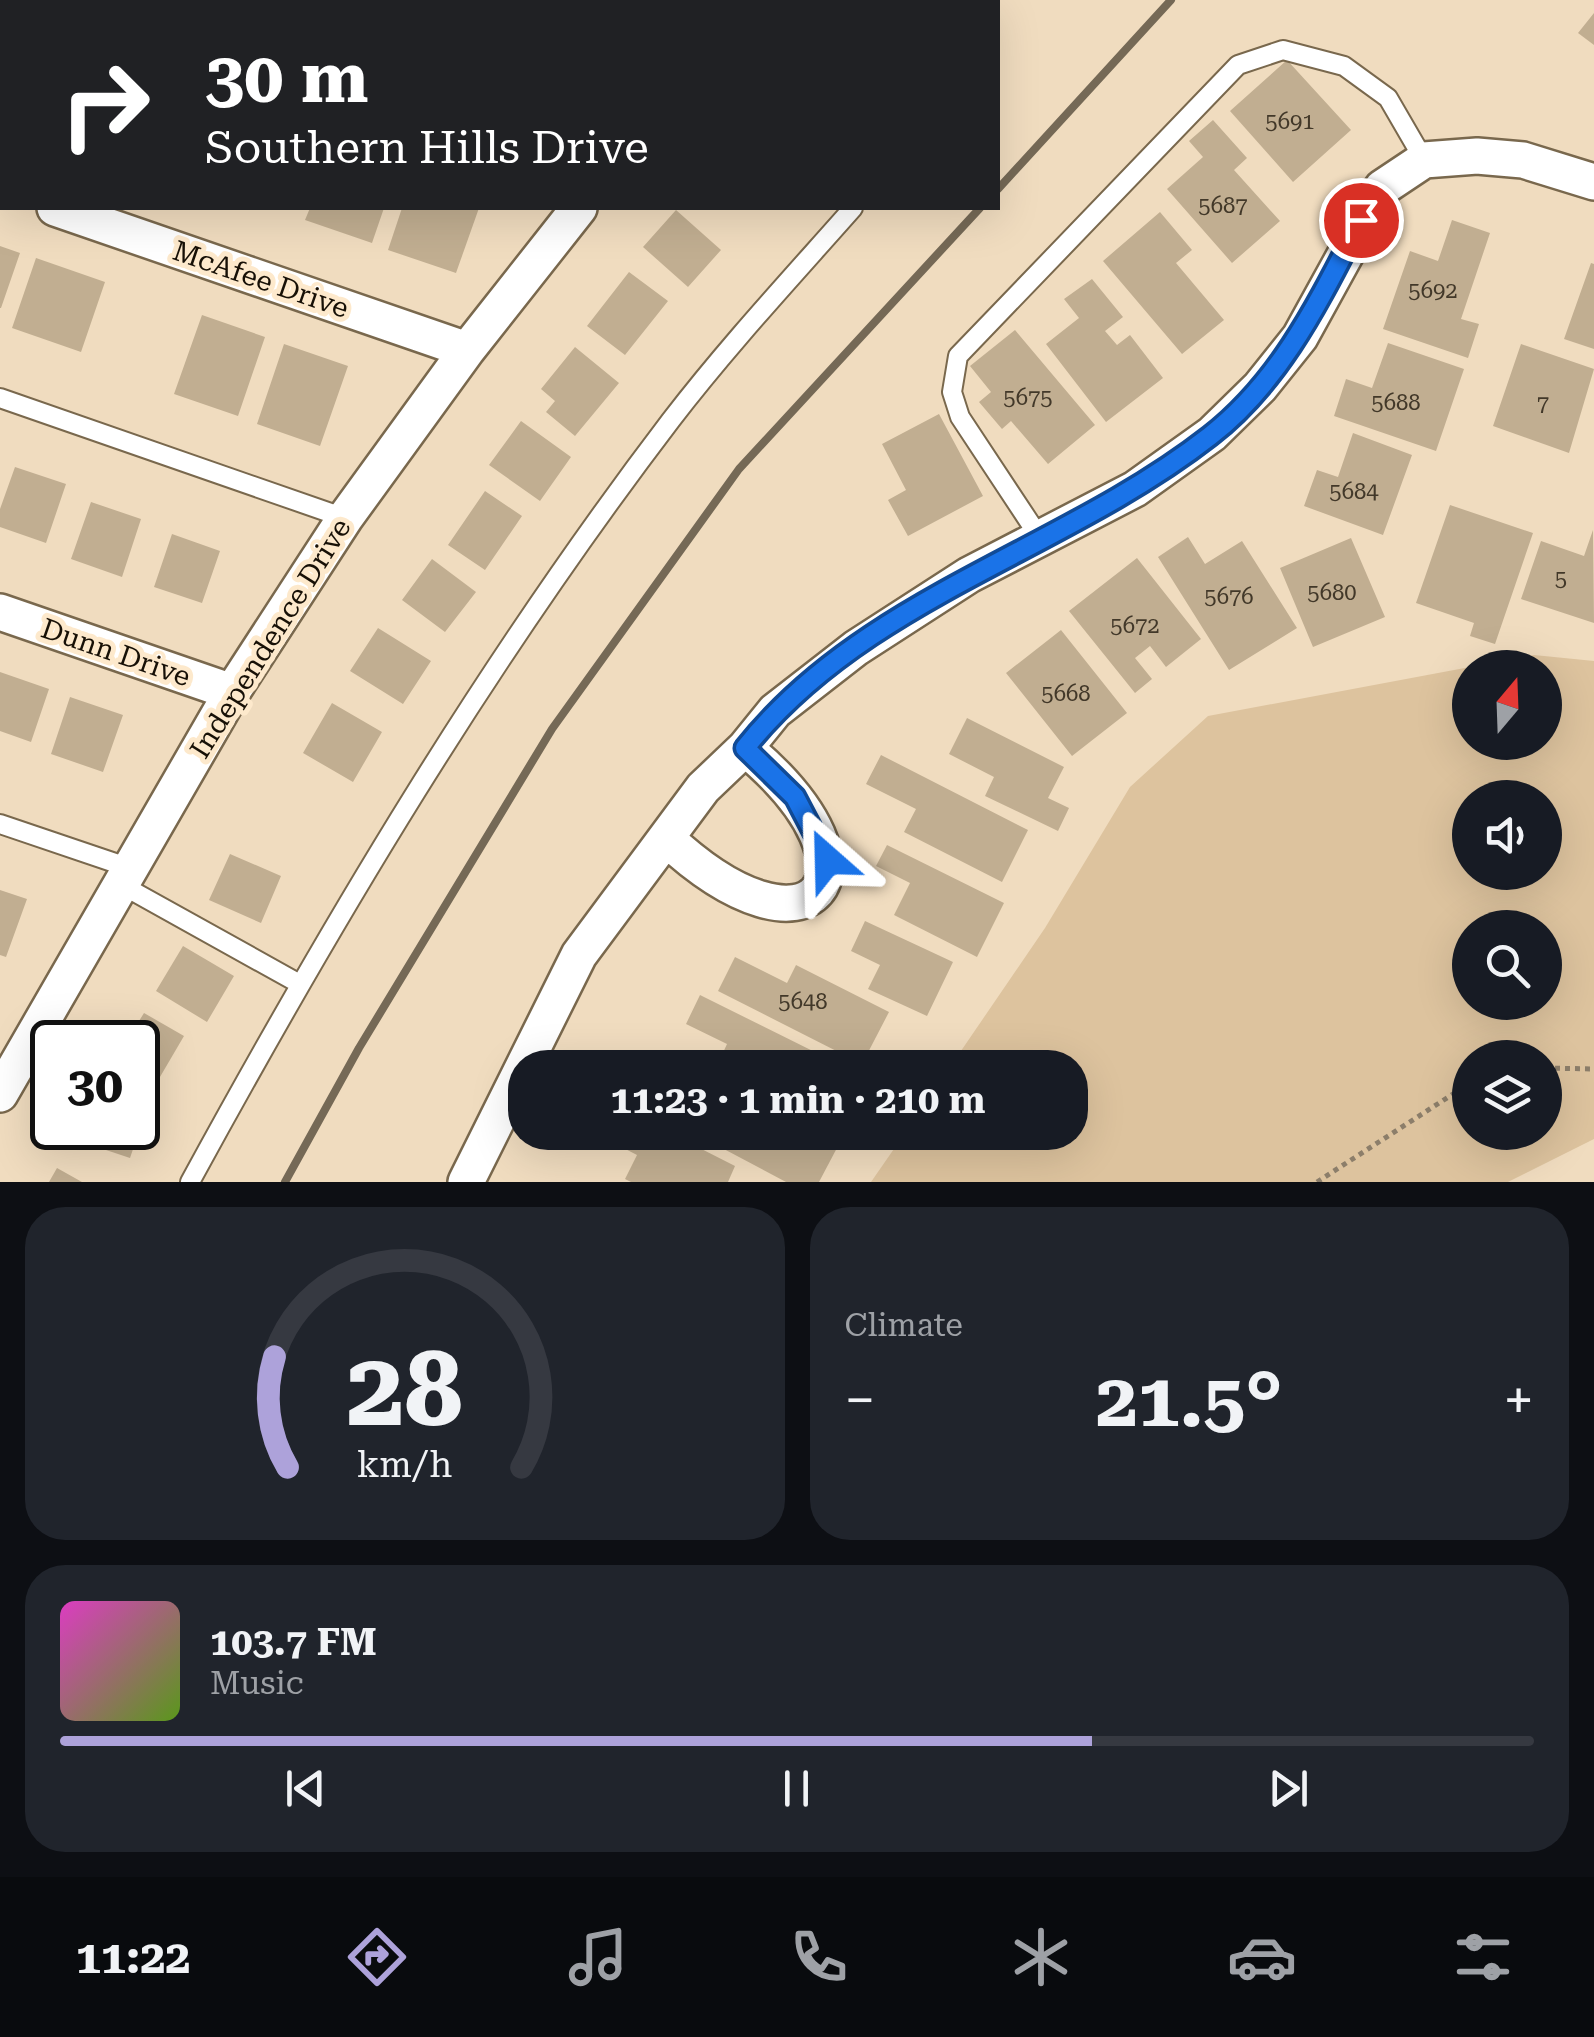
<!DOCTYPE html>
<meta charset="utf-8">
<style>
body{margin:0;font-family:"Roboto Serif",serif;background:#20242c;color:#f1f3f6;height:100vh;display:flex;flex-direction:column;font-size:38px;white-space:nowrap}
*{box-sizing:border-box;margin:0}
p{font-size:32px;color:#9ea1a6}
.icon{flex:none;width:55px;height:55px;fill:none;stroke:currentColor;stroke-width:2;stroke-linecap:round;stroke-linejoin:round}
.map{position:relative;height:1182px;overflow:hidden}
.side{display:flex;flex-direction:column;gap:25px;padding:25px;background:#0d0f14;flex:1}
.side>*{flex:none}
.banner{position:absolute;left:0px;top:0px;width:1000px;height:210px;box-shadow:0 10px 40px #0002;background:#202124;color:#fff;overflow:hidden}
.needle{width:65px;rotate:19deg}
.buttons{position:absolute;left:1452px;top:650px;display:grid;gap:20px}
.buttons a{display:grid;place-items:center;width:110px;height:110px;border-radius:50%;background:#171b24;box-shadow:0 10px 40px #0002;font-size:50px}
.speed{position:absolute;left:30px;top:1020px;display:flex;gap:20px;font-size:50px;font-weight:700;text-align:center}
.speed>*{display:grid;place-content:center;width:130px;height:130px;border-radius:50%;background:#171b24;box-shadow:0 10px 40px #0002;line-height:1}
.speed .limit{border:5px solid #111;border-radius:15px;background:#fff;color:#111}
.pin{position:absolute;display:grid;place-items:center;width:85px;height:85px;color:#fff;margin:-42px;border:5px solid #fff;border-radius:50%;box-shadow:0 2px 10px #0007}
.me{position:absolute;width:110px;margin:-55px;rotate:335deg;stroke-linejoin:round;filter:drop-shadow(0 0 8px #0008)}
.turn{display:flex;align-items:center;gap:35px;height:210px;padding:0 40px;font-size:45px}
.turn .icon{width:130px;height:130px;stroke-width:2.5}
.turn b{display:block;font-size:70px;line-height:85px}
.big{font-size:75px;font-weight:700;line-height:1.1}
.side .widget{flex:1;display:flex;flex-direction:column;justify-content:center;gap:15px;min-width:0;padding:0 35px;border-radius:40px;background:#20242c}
.side .dial{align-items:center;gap:0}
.dial svg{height:260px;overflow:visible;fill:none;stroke:#363941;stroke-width:7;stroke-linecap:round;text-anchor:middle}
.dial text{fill:#f1f3f6;stroke:none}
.song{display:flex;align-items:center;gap:30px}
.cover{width:120px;height:120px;border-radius:15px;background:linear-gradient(135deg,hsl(310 70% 55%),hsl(90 70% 35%))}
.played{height:10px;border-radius:5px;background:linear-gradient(90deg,#ada2da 70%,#363941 70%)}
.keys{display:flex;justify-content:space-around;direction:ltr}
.heat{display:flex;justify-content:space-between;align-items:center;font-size:55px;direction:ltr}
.side .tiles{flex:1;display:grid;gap:25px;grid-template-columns:1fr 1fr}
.widget:last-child{grid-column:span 2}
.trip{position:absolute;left:508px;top:1050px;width:580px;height:100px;border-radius:40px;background:#171b24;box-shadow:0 10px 40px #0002;font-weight:700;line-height:100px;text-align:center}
.tab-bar{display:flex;height:160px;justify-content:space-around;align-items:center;background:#090b0e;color:#9ea1a6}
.tab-bar .icon{width:70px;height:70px}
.tab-bar .active{color:#ada2da}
.tab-bar b{font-size:45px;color:#f1f3f6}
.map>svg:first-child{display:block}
.green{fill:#ddc39e;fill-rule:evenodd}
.building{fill:#c1ae91}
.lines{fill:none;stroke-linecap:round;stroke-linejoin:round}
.lane-casing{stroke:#79684d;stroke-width:22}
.street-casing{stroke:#79684d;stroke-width:40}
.path{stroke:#8c7e6a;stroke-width:5;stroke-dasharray:5 5;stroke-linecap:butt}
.lane{stroke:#fff;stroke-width:18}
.street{stroke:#fff;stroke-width:35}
.rail{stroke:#756956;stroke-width:8}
.route-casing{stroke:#114b97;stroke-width:25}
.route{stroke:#1a73e8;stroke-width:18}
.labels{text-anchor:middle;stroke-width:10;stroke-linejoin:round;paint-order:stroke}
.number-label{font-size:22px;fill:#423829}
.street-label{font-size:28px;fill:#171006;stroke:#fde9cc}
</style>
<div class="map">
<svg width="1594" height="1182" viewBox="0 0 1594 1182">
<rect width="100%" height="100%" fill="#f0dcbf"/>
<path class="green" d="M 1534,655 L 1594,661 L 1594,1139 L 1508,1182 L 871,1182 L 905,1133 L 1070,1132 L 1070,1068 L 950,1067 L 1045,928 L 1130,787 L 1208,716 ZM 1470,668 L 1545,668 L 1545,742 L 1470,742 ZM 1470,798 L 1545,798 L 1545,872 L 1470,872 ZM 1470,928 L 1545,928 L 1545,1002 L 1470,1002 ZM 1470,1058 L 1545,1058 L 1545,1132 L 1470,1132 Z"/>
<path class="building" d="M 1594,13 L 1594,45 L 1578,33 Z
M 1287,60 L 1351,130 L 1293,182 L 1230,111 Z
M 1213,120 L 1247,158 L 1234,170 L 1280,221 L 1232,263 L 1167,189 L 1203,157 L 1189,141 Z
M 310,208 L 384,208 L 372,243 L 305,220 Z
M 402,208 L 479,208 L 456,273 L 388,250 Z
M 676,210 L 721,250 L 688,287 L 643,247 Z
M 1160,212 L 1192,250 L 1176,263 L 1224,320 L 1182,354 L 1103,261 Z
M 1452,220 L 1490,233 L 1461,319 L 1479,324 L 1468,358 L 1383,329 L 1410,251 L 1438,261 Z
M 0,246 L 20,253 L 1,308 L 0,308 Z
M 36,258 L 105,282 L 81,352 L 12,328 Z
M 1591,263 L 1594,264 L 1594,349 L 1564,339 Z
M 629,272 L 668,301 L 625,355 L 587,326 Z
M 1092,279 L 1123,317 L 1105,331 L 1117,345 L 1130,335 L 1163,378 L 1106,422 L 1046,344 L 1079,318 L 1064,299 Z
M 202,315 L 265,337 L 238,416 L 174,394 Z
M 1015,330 L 1095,425 L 1048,464 L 1011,421 L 1002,429 L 979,402 L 991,392 L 970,366 Z
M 1388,343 L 1464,369 L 1436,451 L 1334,416 L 1346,379 L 1372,388 Z
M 284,344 L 348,366 L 320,446 L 257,424 Z
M 1521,344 L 1594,369 L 1569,453 L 1493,426 Z
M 575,347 L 619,383 L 575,436 L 546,412 L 555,401 L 541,389 Z
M 939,414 L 983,496 L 908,536 L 888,500 L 906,490 L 882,444 Z
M 521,421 L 571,457 L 540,501 L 489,465 Z
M 1353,433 L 1412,455 L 1383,535 L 1304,506 L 1317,470 L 1338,477 Z
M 15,467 L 66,484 L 46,543 L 0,527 L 0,509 Z
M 485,491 L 522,516 L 485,570 L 448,545 Z
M 91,502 L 141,519 L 122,577 L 71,559 Z
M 1450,505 L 1533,533 L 1495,644 L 1470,636 L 1474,623 L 1416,603 Z
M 1593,530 L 1594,623 L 1521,599 L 1541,541 L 1584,556 Z
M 172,534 L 220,551 L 202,603 L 154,587 Z
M 1188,537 L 1205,564 L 1242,541 L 1297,628 L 1229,670 L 1158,557 Z
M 1351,538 L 1385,617 L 1313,647 L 1280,568 Z
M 1137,558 L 1201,639 L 1166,667 L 1150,646 L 1135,658 L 1152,679 L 1135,693 L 1069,611 Z
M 432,559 L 476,592 L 445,632 L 402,600 Z
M 378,628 L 431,661 L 403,704 L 350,671 Z
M 1061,630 L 1127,713 L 1072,756 L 1006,673 Z
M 0,672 L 49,689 L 31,742 L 0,731 Z
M 70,697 L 123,715 L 103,772 L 51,754 Z
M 332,703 L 382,732 L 353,782 L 303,753 Z
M 967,718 L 1064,767 L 1048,798 L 1069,808 L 1058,831 L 985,796 L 994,777 L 949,754 Z
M 881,755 L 1028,830 L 1002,882 L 904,832 L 916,809 L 866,784 Z
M 887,845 L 1004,903 L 977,957 L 894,915 L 910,883 L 876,866 Z
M 230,854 L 281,876 L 261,923 L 209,900 Z
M 0,890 L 27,899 L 6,957 L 0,955 Z
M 865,921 L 953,962 L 927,1016 L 868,989 L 880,965 L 851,951 Z
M 183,946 L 234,976 L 207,1022 L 156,991 Z
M 735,957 L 787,983 L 796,965 L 889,1012 L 862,1064 L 718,991 Z
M 700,995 L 847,1068 L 716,1068 L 727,1044 L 686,1024 Z
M 144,1013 L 184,1036 L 150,1094 L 138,1087 L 138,1042 L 126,1042 Z
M 138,1105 L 147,1108 L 130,1158 L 73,1139 L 77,1128 L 138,1128 Z
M 614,1132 L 668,1132 L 735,1166 L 728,1182 L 631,1182 L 625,1179 L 637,1155 L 610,1141 Z
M 730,1132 L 814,1132 L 838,1146 L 819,1182 L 786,1182 L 722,1148 Z
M 57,1168 L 82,1182 L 49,1182 Z"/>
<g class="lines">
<defs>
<path id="lane" d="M 64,0 L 72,2
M 976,0 L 979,2
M 0,398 L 345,518
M 1040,538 L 960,417 L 952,392 L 958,356 L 1238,65 L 1283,50 L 1344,66 L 1388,98 L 1424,160
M 0,824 L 130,868
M 120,884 L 298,983
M 190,1182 C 334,918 488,660 671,420 C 727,347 792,277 853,208"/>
<path id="street" d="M 686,0 L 693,2
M 758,2 L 760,0
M 0,189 L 2,190
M 55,208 L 467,350
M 0,612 L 232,692
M 666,838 C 811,974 897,874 745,748
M 0,1094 L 232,692 L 345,518 L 467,350 L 579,208
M 466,1182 L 579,955 L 703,788 L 745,748 L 775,711 L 856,648 L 969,575 L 1135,489 L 1212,434 L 1260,387 L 1300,337 L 1382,188 L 1424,160 L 1477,156 L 1523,160 L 1594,182"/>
</defs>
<use href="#lane" class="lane-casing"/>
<use href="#street" class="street-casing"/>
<path class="path" d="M 1545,1068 L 1594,1069
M 1317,1182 L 1470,1083"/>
<use href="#lane" class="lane"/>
<use href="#street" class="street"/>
<path class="rail" d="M 998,189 L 1171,0
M 285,1182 L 359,1048 L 552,729 L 739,469 L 980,208"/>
</g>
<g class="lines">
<defs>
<path id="route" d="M 828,860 L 795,797 L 745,748 C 864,598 1063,551 1210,436 C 1282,380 1320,299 1361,220"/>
</defs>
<use href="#route" class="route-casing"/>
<use href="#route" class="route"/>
</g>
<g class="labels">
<g class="number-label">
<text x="1290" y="129">5691</text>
<text x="1223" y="213">5687</text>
<text x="1433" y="298">5692</text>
<text x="1028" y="405">5675</text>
<text x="1396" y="410">5688</text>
<text x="1543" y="411">7</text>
<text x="1354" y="499">5684</text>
<text x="1561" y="586">5</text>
<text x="1332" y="600">5680</text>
<text x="1229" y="604">5676</text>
<text x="1135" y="633">5672</text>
<text x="1066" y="701">5668</text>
<text x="803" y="1009">5648</text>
</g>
<g class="street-label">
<text transform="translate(261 279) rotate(19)" y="10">McAfee Drive</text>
<text transform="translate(270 638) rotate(-58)" y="10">Independence Drive</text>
<text transform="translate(116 652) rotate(19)" y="10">Dunn Drive</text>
</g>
</g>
</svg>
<div class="buttons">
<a><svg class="needle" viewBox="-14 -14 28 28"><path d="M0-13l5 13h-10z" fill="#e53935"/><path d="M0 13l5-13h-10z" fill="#9ea1a6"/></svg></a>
<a><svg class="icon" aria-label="sound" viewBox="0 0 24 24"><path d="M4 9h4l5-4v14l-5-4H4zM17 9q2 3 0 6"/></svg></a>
<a><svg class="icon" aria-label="search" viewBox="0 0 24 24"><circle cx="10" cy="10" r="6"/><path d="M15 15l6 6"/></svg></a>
<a><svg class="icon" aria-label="layers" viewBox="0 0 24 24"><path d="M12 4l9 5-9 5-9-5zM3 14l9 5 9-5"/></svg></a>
</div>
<div class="speed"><div class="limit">30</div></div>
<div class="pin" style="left:1361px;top:220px;background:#d93025"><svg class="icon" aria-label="arrive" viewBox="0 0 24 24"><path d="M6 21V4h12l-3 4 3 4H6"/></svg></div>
<svg class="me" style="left:828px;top:860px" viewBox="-20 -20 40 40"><path d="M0-17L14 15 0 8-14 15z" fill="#1a73e8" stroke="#fff" stroke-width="4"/></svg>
<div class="trip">11:23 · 1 min · 210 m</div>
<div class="banner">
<div class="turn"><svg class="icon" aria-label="right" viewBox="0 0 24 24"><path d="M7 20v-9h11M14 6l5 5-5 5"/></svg><div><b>30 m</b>Southern Hills Drive</div></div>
</div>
</div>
<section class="side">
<div class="tiles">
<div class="widget dial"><svg viewBox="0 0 100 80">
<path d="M14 69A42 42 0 1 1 86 69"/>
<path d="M14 69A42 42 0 0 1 10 35" stroke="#ada2da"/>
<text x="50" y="56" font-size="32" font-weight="700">28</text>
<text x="50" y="72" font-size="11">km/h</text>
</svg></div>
<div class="widget"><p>Climate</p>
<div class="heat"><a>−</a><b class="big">21.5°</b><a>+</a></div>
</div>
<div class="widget">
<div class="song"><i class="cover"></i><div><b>103.7 FM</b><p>Music</p></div></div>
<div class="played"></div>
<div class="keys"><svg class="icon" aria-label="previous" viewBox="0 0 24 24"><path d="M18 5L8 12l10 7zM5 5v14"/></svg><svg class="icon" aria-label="pause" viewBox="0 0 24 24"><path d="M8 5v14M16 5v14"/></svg><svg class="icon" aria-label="next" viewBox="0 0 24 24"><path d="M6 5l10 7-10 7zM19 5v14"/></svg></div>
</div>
</div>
</section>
<nav class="tab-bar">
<b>11:22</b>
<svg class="icon active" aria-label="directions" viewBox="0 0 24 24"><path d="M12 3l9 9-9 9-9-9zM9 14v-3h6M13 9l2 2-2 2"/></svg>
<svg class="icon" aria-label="music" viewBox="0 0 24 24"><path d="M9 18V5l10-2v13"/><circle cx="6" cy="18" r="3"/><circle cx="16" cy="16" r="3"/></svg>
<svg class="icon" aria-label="phone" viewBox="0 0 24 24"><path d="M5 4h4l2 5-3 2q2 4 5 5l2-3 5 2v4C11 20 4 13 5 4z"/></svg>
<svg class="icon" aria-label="climate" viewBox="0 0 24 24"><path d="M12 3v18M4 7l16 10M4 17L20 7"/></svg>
<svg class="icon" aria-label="car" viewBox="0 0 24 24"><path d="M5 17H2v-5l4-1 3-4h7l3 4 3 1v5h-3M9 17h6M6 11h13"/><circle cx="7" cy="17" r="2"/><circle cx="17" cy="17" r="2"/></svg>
<svg class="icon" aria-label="filters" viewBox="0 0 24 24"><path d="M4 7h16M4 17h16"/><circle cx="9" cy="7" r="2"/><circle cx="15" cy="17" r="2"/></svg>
</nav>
